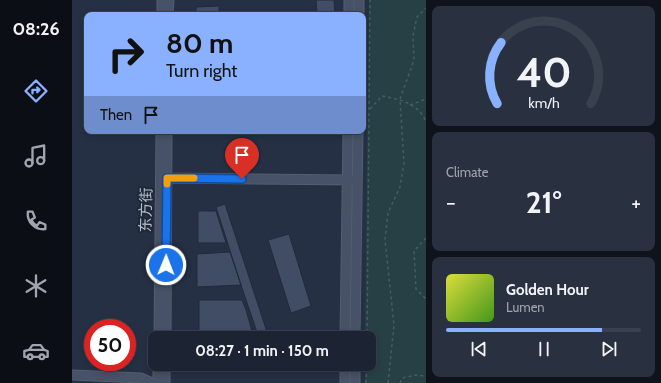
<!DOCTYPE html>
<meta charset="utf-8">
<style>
body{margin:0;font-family:Cabin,"Noto Sans SC",sans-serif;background:#29303f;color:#f1f3f6;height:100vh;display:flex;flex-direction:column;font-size:15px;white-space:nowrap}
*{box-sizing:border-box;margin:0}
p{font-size:13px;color:#a0a4ac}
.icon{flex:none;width:22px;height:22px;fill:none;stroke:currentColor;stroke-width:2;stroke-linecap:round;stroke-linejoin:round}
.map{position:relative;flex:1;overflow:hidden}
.details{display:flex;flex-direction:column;gap:6px;padding:6px;background:#0f141c;width:235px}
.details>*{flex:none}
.hud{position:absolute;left:12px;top:12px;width:282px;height:122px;border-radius:8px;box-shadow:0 2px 6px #0003,0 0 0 1px #3a414e;background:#8ab1ff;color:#111;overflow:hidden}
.speed{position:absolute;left:12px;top:319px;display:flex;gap:8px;font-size:20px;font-weight:700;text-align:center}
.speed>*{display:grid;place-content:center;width:52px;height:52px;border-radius:50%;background:#1c2433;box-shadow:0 2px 6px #0003,0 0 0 1px #3a414e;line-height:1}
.speed .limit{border:6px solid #d22;background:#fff;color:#111}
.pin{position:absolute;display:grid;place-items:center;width:34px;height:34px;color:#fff;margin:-41px -17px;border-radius:50% 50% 50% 0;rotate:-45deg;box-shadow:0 0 4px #0007}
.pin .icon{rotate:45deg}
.me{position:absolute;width:44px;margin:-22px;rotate:1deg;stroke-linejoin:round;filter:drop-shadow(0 0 3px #0008)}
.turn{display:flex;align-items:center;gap:14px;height:84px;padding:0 16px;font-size:18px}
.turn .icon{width:52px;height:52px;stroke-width:2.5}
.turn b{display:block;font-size:28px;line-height:34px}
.then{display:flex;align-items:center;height:38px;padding:0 16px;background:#0003;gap:8px;font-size:15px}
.big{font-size:30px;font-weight:700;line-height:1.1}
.details .tile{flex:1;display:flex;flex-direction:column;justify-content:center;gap:6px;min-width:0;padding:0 14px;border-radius:8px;background:#29303f}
.details .dial{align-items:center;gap:0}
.dial svg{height:104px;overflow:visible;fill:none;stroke:#3a414e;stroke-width:7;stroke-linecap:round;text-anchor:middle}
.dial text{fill:#f1f3f6;stroke:none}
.song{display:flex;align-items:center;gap:12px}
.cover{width:48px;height:48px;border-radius:6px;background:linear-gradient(135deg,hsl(60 70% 55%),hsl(100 70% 35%))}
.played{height:4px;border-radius:2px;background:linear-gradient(90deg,#8ab1ff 80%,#3a414e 80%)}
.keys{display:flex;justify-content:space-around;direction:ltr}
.heat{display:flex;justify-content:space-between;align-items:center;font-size:22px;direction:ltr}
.trip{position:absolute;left:76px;top:331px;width:228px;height:40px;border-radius:8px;background:#1c2433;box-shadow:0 2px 6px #0003,0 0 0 1px #3a414e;font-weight:700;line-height:40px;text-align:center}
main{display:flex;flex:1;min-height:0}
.tab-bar{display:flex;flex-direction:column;width:72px;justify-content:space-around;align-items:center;background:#0b0e14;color:#a0a4ac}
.tab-bar .icon{width:28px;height:28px}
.tab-bar .selected{color:#8ab1ff}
.tab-bar b{font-size:18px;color:#f1f3f6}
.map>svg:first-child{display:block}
.green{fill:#274045}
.building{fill:#414d64;stroke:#202a3b}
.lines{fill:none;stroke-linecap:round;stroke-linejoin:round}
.secondary-casing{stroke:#555e6e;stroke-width:11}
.path{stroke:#455d61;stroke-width:1.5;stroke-dasharray:3 3;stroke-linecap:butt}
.secondary{stroke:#475167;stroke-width:9}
.route-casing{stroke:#114b97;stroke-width:10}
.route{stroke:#1a73e8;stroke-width:7}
.slow{stroke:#f59e0b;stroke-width:7}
.labels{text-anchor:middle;stroke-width:4;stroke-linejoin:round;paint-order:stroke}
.street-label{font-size:15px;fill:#b7becd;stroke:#1e2839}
</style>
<main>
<nav class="tab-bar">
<b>08:26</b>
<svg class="icon selected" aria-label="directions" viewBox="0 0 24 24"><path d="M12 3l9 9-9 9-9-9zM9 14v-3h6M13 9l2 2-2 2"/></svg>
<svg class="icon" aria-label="music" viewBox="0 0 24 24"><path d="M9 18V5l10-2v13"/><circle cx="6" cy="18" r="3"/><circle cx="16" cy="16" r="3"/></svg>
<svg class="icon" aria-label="phone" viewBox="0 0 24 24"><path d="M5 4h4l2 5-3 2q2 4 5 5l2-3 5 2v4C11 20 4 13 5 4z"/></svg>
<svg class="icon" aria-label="climate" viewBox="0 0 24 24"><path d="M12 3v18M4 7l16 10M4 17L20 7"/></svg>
<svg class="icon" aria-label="car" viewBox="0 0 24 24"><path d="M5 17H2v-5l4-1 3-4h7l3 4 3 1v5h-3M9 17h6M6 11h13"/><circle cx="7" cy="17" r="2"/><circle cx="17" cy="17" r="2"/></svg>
</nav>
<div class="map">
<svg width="354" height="383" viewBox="0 0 354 383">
<rect width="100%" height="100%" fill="#253044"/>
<path class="green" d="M 297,0 L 354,0 L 354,383 L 293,383 L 293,364 L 297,364 L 297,338 L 293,338 Z"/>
<path class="building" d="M 244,0 L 262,0 L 263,15 L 245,15 Z
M 147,6 L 147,15 L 124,15 L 124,7 Z
M 153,204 L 197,338 L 187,338 L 169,285 L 144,207 Z
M 126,211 L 144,211 L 154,243 L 126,243 Z
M 217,234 L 239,306 L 219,313 L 196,240 Z
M 158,252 L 169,285 L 125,287 L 125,254 Z
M 127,300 L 170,300 L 174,310 L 182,338 L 127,338 Z"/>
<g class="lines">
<defs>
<path id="secondary" d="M 90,15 L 90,0
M 96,15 L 97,0
M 277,15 L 277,0
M 287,15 L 287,0
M 90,178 L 281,180
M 87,338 L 89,131
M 94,338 L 95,131
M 273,338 L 276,131
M 283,338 L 286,131
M 0,375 L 69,378 L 80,383
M 86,383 L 86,364
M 93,383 L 93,364
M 273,383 L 273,364
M 283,383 L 283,364"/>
</defs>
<use href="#secondary" class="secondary-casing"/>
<path class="path" d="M 338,105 L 354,99
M 298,109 L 310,96 C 327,99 348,104 354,122
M 354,238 L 342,251 L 344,289 L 354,299
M 295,338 L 298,0
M 294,383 L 295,364
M 316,383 L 322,325 L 313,240 L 316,213 L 328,187 L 332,163 L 328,99 L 342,60 L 341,36 L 345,17 L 354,8
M 328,383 L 330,378 L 344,375 L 354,376"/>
<use href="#secondary" class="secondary"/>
</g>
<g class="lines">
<defs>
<path id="route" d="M 94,265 L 95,178 L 170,179"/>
</defs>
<use href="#route" class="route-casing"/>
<use href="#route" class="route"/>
<path class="slow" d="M 95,184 L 95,178 L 122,178"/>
</g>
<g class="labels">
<g class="street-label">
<text transform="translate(74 210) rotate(-89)" y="5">东方街</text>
</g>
</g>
</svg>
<div class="speed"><div class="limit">50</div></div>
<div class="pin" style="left:170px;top:179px;background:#d93025"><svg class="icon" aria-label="arrive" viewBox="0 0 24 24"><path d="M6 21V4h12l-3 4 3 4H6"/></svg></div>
<svg class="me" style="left:94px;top:265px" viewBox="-20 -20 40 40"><circle r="17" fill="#1a73e8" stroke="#fff" stroke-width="3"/><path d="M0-11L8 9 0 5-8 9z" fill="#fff"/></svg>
<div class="trip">08:27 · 1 min · 150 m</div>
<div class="hud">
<div class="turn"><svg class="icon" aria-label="right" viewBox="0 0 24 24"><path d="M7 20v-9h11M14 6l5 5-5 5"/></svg><div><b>80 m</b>Turn right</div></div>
<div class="then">Then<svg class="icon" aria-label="arrive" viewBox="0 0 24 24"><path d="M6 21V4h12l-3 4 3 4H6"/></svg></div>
</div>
</div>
<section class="details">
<div class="tile dial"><svg viewBox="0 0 100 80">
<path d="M14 69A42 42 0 1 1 86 69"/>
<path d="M14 69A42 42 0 0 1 17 22" stroke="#8ab1ff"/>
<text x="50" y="56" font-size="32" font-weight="700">40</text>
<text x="50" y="72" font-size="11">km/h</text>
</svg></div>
<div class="tile"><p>Climate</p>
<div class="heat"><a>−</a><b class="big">21°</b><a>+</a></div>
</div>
<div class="tile">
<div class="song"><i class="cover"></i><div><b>Golden Hour</b><p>Lumen</p></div></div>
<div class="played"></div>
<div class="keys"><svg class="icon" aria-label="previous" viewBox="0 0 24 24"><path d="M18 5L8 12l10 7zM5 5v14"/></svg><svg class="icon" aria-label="pause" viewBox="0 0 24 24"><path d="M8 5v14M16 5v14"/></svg><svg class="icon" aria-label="next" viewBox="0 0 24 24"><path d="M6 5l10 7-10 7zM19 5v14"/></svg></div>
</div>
</section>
</main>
